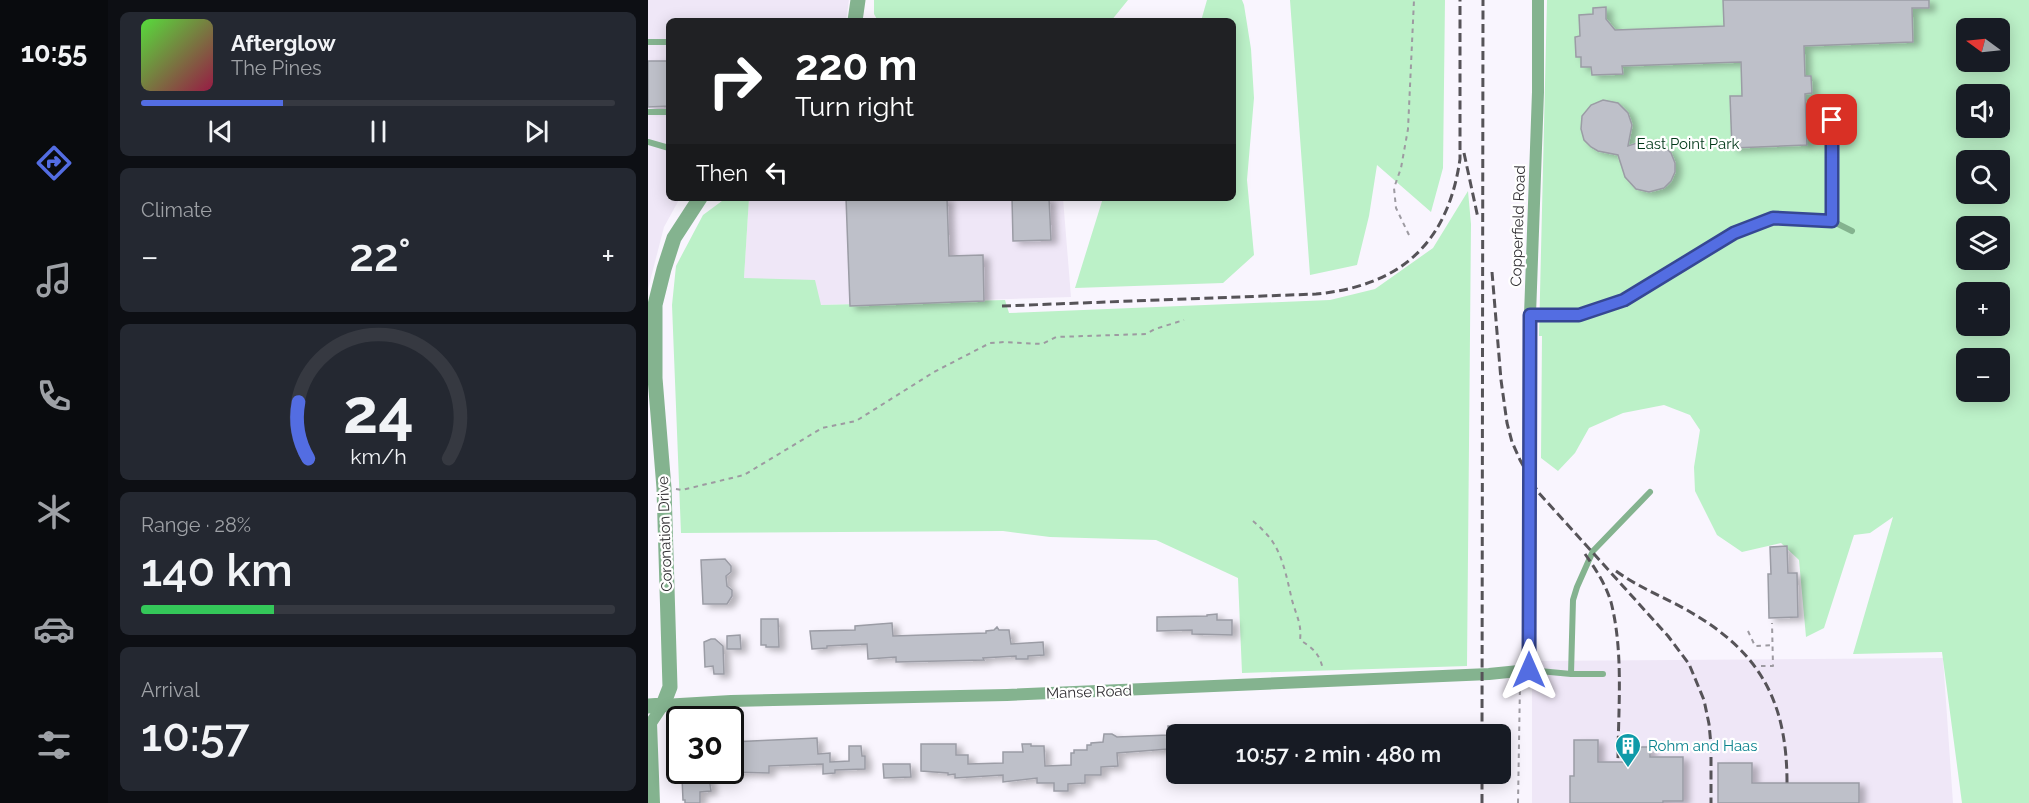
<!DOCTYPE html>
<meta charset="utf-8">
<style>
body{margin:0;font-family:Raleway,sans-serif;background:#242831;color:#f1f3f6;height:100vh;display:flex;flex-direction:column;font-size:22px;white-space:nowrap}
*{box-sizing:border-box;margin:0}
p{font-size:20px;color:#9ea1a6}
.icon{flex:none;width:33px;height:33px;fill:none;stroke:currentColor;stroke-width:2;stroke-linecap:round;stroke-linejoin:round}
.map{position:relative;flex:1;overflow:hidden}
.sheet{display:flex;flex-direction:column;gap:12px;padding:12px;background:#0d0f14;width:540px}
.sheet>*{flex:none}
.hud{position:absolute;left:18px;top:18px;width:570px;height:183px;border-radius:9px;box-shadow:0 3px 15px #0003;background:#202124;color:#fff;overflow:hidden}
.needle{width:39px;rotate:285deg}
.tools{position:absolute;left:1308px;top:18px;display:grid;gap:12px}
.tools a{display:grid;place-items:center;width:54px;height:54px;border-radius:9px;background:#171b24;box-shadow:0 3px 15px #0003;font-size:30px}
.speed{position:absolute;left:18px;top:706px;display:flex;gap:12px;font-size:30px;font-weight:700;text-align:center}
.speed>*{display:grid;place-content:center;width:78px;height:78px;border-radius:50%;background:#171b24;box-shadow:0 3px 15px #0003;line-height:1}
.speed .limit{border:3px solid #111;border-radius:9px;background:#fff;color:#111}
.pin{position:absolute;display:grid;place-items:center;width:51px;height:51px;color:#fff;margin:-26px;border-radius:12px;box-shadow:0 3px 9px #0006}
.me{position:absolute;width:66px;margin:-33px;rotate:0deg;stroke-linejoin:round;filter:drop-shadow(0 0 4px #0008)}
.turn{display:flex;align-items:center;gap:21px;height:126px;padding:0 30px;font-size:27px}
.turn .icon{width:78px;height:78px;stroke-width:2.5}
.turn b{display:block;font-size:42px;line-height:51px}
.then{display:flex;align-items:center;height:57px;padding:0 30px;background:#0003;gap:12px;font-size:22px}
.big{font-size:45px;font-weight:600;line-height:1.1}
.sheet .card{flex:1;display:flex;flex-direction:column;justify-content:center;gap:9px;min-width:0;padding:0 21px;border-radius:9px;background:#242831}
.sheet .dial{align-items:center;gap:0}
.dial svg{height:156px;overflow:visible;fill:none;stroke:#363941;stroke-width:7;stroke-linecap:round;text-anchor:middle}
.dial text{fill:#f1f3f6;stroke:none}
.song{display:flex;align-items:center;gap:18px}
.cover{width:72px;height:72px;border-radius:9px;background:linear-gradient(135deg,hsl(110 70% 55%),hsl(340 70% 35%))}
.played{height:6px;border-radius:3px;background:linear-gradient(90deg,#536de2 30%,#363941 30%)}
.keys{display:flex;justify-content:space-around;direction:ltr}
.heat{display:flex;justify-content:space-between;align-items:center;font-size:33px;direction:ltr}
.charge{height:9px;border-radius:4px;background:linear-gradient(90deg,#34c759 28%,#363941 0)}
.trip{position:absolute;left:518px;top:724px;width:345px;height:60px;border-radius:9px;background:#171b24;box-shadow:0 3px 15px #0003;font-weight:600;line-height:60px;text-align:center}
main{display:flex;flex:1;min-height:0}
.tab-bar{display:flex;flex-direction:column;width:108px;justify-content:space-around;align-items:center;background:#090b0e;color:#9ea1a6}
.tab-bar .icon{width:42px;height:42px}
.tab-bar .on{color:#536de2}
.tab-bar b{font-size:27px;color:#f1f3f6}
.map>svg:first-child{display:block}
.built{fill:#efe7f7}
.green{fill:#bcf1c8;fill-rule:evenodd}
.building{fill:#bec0c9;stroke:#9b9ca5;stroke-width:1.5;filter:url(#shadow)}
.lines{fill:none;stroke-linecap:round;stroke-linejoin:round}
.path{stroke:#9d9aa1;stroke-width:2;stroke-dasharray:4.5 4.5;stroke-linecap:butt}
.service{stroke:#84b38f;stroke-width:6}
.minor{stroke:#84b38f;stroke-width:12}
.tertiary{stroke:#84b38f;stroke-width:15}
.rail{stroke:#565358;stroke-width:3;stroke-dasharray:9 4.5;stroke-linecap:butt}
.route-casing{stroke:#364793;stroke-width:15}
.route{stroke:#536de2;stroke-width:10}
.labels{text-anchor:middle;stroke-width:4.5;stroke-linejoin:round;paint-order:stroke}
.park-label{font-size:15px;fill:#03391a;stroke:#fff}
.street-label{font-size:15px;fill:#323034;stroke:#fff}
.culture-label{font-size:15px;fill:#0d838f;stroke:#fff;text-anchor:start}
</style>
<main>
<nav class="tab-bar">
<b>10:55</b>
<svg class="icon on" aria-label="directions" viewBox="0 0 24 24"><path d="M12 3l9 9-9 9-9-9zM9 14v-3h6M13 9l2 2-2 2"/></svg>
<svg class="icon" aria-label="music" viewBox="0 0 24 24"><path d="M9 18V5l10-2v13"/><circle cx="6" cy="18" r="3"/><circle cx="16" cy="16" r="3"/></svg>
<svg class="icon" aria-label="phone" viewBox="0 0 24 24"><path d="M5 4h4l2 5-3 2q2 4 5 5l2-3 5 2v4C11 20 4 13 5 4z"/></svg>
<svg class="icon" aria-label="climate" viewBox="0 0 24 24"><path d="M12 3v18M4 7l16 10M4 17L20 7"/></svg>
<svg class="icon" aria-label="car" viewBox="0 0 24 24"><path d="M5 17H2v-5l4-1 3-4h7l3 4 3 1v5h-3M9 17h6M6 11h13"/><circle cx="7" cy="17" r="2"/><circle cx="17" cy="17" r="2"/></svg>
<svg class="icon" aria-label="filters" viewBox="0 0 24 24"><path d="M4 7h16M4 17h16"/><circle cx="9" cy="7" r="2"/><circle cx="15" cy="17" r="2"/></svg>
</nav>
<section class="sheet">
<div class="card">
<div class="song"><i class="cover"></i><div><b>Afterglow</b><p>The Pines</p></div></div>
<div class="played"></div>
<div class="keys"><svg class="icon" aria-label="previous" viewBox="0 0 24 24"><path d="M18 5L8 12l10 7zM5 5v14"/></svg><svg class="icon" aria-label="pause" viewBox="0 0 24 24"><path d="M8 5v14M16 5v14"/></svg><svg class="icon" aria-label="next" viewBox="0 0 24 24"><path d="M6 5l10 7-10 7zM19 5v14"/></svg></div>
</div>
<div class="card"><p>Climate</p>
<div class="heat"><a>−</a><b class="big">22°</b><a>+</a></div>
</div>
<div class="card dial"><svg viewBox="0 0 100 80">
<path d="M14 69A42 42 0 1 1 86 69"/>
<path d="M14 69A42 42 0 0 1 9 40" stroke="#536de2"/>
<text x="50" y="56" font-size="32" font-weight="700">24</text>
<text x="50" y="72" font-size="11">km/h</text>
</svg></div>
<div class="card"><p>Range · 28%</p><b class="big">140 km</b><div class="charge"></div></div>
<div class="card"><p>Arrival</p><b class="big">10:57</b></div>
</section>
<div class="map">
<svg width="1381" height="803" viewBox="0 0 1381 803">
<defs>
<filter id="shadow"><feDropShadow dx="6" dy="3.5" stdDeviation="3" flood-color="#0004"/></filter>
</defs>
<rect width="100%" height="100%" fill="#f9f5fe"/>
<path class="built" d="M 0,0 L 201,0 L 198,21 L 21,21 L 21,198 L 32,198 L 16,227 L 0,289 Z
M 101,198 L 415,198 L 423,297 L 173,305 L 96,278 Z
M 1295,658 L 1305,803 L 884,803 L 884,661 Z"/>
<path class="green" d="M 226,0 L 480,0 L 463,21 L 230,21 L 226,14 Z
M 559,0 L 594,0 L 596,5 L 603,49 L 606,98 L 599,180 L 606,255 L 575,283 L 427,288 L 455,198 L 585,198 L 585,21 L 553,21 Z
M 642,0 L 797,0 L 795,168 L 783,212 L 729,165 L 721,216 L 709,265 L 662,275 Z
M 899,0 L 1381,0 L 1381,803 L 1314,803 L 1294,652 L 1205,654 L 1245,517 L 1222,533 L 1206,535 L 1176,628 L 1158,637 L 1151,560 L 1133,543 L 1094,552 L 1069,535 L 1047,491 L 1046,467 L 1052,430 L 1042,415 L 1016,405 L 975,413 L 941,428 L 927,453 L 910,471 L 893,458 L 894,336 L 891,336 ZM 1318,28 L 1352,28 L 1352,62 L 1318,62 ZM 1318,94 L 1352,94 L 1352,128 L 1318,128 ZM 1318,160 L 1352,160 L 1352,194 L 1318,194 ZM 1318,226 L 1352,226 L 1352,260 L 1318,260 ZM 1318,292 L 1352,292 L 1352,326 L 1318,326 ZM 1318,358 L 1352,358 L 1352,392 L 1318,392 Z
M 820,191 L 823,224 L 819,666 L 594,673 L 590,578 L 508,540 L 402,537 L 355,531 L 33,533 L 24,305 L 28,266 L 55,215 L 78,198 L 101,198 L 96,278 L 167,280 L 173,305 L 357,300 L 361,313 L 682,300 L 727,289 L 785,248 Z"/>
<path class="building" d="M 1075,0 L 1281,0 L 1281,8 L 1264,8 L 1265,42 L 1156,46 L 1157,76 L 1163,76 L 1164,93 L 1157,94 L 1159,145 L 1084,148 L 1082,96 L 1094,96 L 1093,62 L 974,66 L 975,74 L 944,75 L 943,67 L 933,67 L 933,57 L 928,57 L 927,37 L 932,36 L 931,15 L 945,14 L 945,8 L 958,7 L 958,19 L 967,30 L 1076,26 Z
M 0,61 L 21,61 L 21,106 L 0,107 Z
M 955,100 L 970,103 L 980,113 L 984,125 L 980,146 L 995,141 L 1005,141 L 1015,145 L 1023,153 L 1027,163 L 1027,172 L 1023,181 L 1016,188 L 1001,192 L 988,189 L 977,177 L 970,155 L 950,151 L 943,147 L 936,140 L 933,129 L 934,116 L 943,105 Z
M 198,198 L 299,198 L 301,256 L 335,255 L 336,301 L 202,306 Z
M 364,198 L 401,198 L 403,240 L 365,241 Z
M 1139,546 L 1140,573 L 1149,573 L 1150,617 L 1121,618 L 1120,574 L 1123,574 L 1122,547 Z
M 77,559 L 83,566 L 83,572 L 78,576 L 79,586 L 84,590 L 84,596 L 79,604 L 55,604 L 53,560 Z
M 569,614 L 569,620 L 584,620 L 584,635 L 544,634 L 544,630 L 509,631 L 509,617 L 559,616 L 559,615 Z
M 113,619 L 130,619 L 131,647 L 118,647 L 118,645 L 113,645 Z
M 244,623 L 245,636 L 338,633 L 338,631 L 346,630 L 349,627 L 351,630 L 361,630 L 363,644 L 395,642 L 396,655 L 380,656 L 380,659 L 368,659 L 368,656 L 335,658 L 336,660 L 248,662 L 248,657 L 220,659 L 219,644 L 179,646 L 179,648 L 164,649 L 162,631 L 207,630 L 207,626 Z
M 92,635 L 93,649 L 79,649 L 79,636 Z
M 63,639 L 67,639 L 75,646 L 76,674 L 66,674 L 65,666 L 57,667 L 56,642 Z
M 716,725 L 732,727 L 731,735 L 715,735 Z
M 520,726 L 530,726 L 528,753 L 521,753 L 520,749 L 469,753 L 470,766 L 453,767 L 453,775 L 437,775 L 437,783 L 420,784 L 420,791 L 406,791 L 406,783 L 389,783 L 389,778 L 355,782 L 355,775 L 307,778 L 307,774 L 300,775 L 300,773 L 273,771 L 273,744 L 308,744 L 308,755 L 320,755 L 320,764 L 355,763 L 355,752 L 375,752 L 374,744 L 383,744 L 383,746 L 396,746 L 397,766 L 423,765 L 423,753 L 426,753 L 426,750 L 439,750 L 439,745 L 443,745 L 443,743 L 455,742 L 456,734 L 464,734 L 469,737 L 520,735 Z
M 169,738 L 170,754 L 182,753 L 182,762 L 201,761 L 201,746 L 213,746 L 214,756 L 217,756 L 217,769 L 187,770 L 187,773 L 175,774 L 175,764 L 121,766 L 121,773 L 82,772 L 82,742 Z
M 926,740 L 950,740 L 950,762 L 977,762 L 977,747 L 1002,747 L 1002,757 L 1035,757 L 1035,801 L 1015,801 L 1015,803 L 922,803 L 922,776 L 926,776 Z
M 1070,763 L 1104,763 L 1104,783 L 1211,783 L 1211,803 L 1070,803 Z
M 235,764 L 262,764 L 263,777 L 236,778 Z
M 36,771 L 60,771 L 63,791 L 52,792 L 52,803 L 37,803 L 37,800 L 35,800 L 34,778 L 36,778 Z"/>
<g class="lines">
<path class="path" d="M 761,235 L 748,208 L 746,188 L 753,168 L 760,129 L 766,0
M 28,489 L 34,490 L 96,475 L 174,428 L 208,421 L 286,372 L 342,343 L 357,342 L 394,344 L 408,337 L 498,334 L 507,329 L 536,320
M 605,521 C 611,526 617,532 622,538 C 635,555 639,579 644,600 C 648,615 654,624 652,640 C 665,648 672,654 675,670
M 1100,631 L 1107,646 L 1125,645
M 1113,666 L 1125,666 L 1124,623
M 870,803 L 872,683"/>
<path class="service" d="M 0,42 L 21,42
M 0,112 L 21,112
M 0,142 L 21,148
M 1184,221 L 1204,231
M 882,315 L 931,315 L 976,300 L 1086,233 L 1126,218 L 1184,221 L 1184,100
M 881,670 L 923,674 L 925,600 L 929,587 L 945,551 L 1002,492
M 923,674 L 955,674"/>
<path class="minor" d="M 6,803 L 3,723 L 15,705 L 83,701 L 359,695 L 841,674 L 881,670 L 882,315 L 890,92 L 890,0"/>
<path class="tertiary" d="M 207,21 L 210,0
M 0,706 L 15,705 L 22,687 L 16,488 L 7,378 L 7,305 L 16,269 L 26,238 L 52,198"/>
<path class="rail" d="M 816,153 L 830,218
M 844,272 L 853,380 L 859,423 L 864,442 L 872,460 L 890,492 L 1020,636 L 1041,664 L 1056,700 L 1061,724 L 1063,745 L 1063,803
M 354,306 L 668,294 C 753,286 800,243 812,159 L 812,0
M 937,554 C 947,568 958,585 963,602 C 976,653 970,710 970,762
M 968,571 C 991,588 1019,598 1044,613 C 1114,654 1139,704 1139,783
M 834,735 L 835,0
M 834,803 L 834,774"/>
</g>
<g class="lines">
<defs>
<path id="route" d="M 881,670 L 882,315 L 931,315 L 976,300 L 1086,233 L 1125,218 L 1184,221 L 1184,120"/>
</defs>
<use href="#route" class="route-casing"/>
<use href="#route" class="route"/>
</g>
<defs>
<symbol id="building-pin" viewBox="-11 -11 22 30"><path d="M0 17L-7.5 6A9.5 9.5 0 1 1 7.5 6Z" fill="#0f9aa8" stroke="#fff"/><path d="M-4-6H4V6H1V3H-1V6H-4ZM-2.5-4.3h1.7v1.8h-1.7ZM.8-4.3h1.7v1.8H.8ZM-2.5-1h1.7V.8h-1.7ZM.8-1h1.7V.8H.8Z" fill="#fff"/></symbol>
</defs>
<g fill-rule="evenodd">
<use href="#building-pin" x="965" y="731" width="30" height="40"/>
</g>
<g class="labels">
<g class="park-label">
<text x="1040" y="149">East Point Park</text>
</g>
<g class="street-label">
<text transform="translate(870 226) rotate(-88)" y="5">Copperfield Road</text>
<text transform="translate(17 534) rotate(-92)" y="5">Coronation Drive</text>
<text transform="translate(441 692) rotate(-2)" y="5">Manse Road</text>
</g>
<g class="culture-label">
<text x="1000" y="751">Rohm and Haas</text>
</g>
</g>
</svg>
<div class="tools">
<a><svg class="needle" viewBox="-14 -14 28 28"><path d="M0-13l5 13h-10z" fill="#e53935"/><path d="M0 13l5-13h-10z" fill="#9ea1a6"/></svg></a>
<a><svg class="icon" aria-label="sound" viewBox="0 0 24 24"><path d="M4 9h4l5-4v14l-5-4H4zM17 9q2 3 0 6"/></svg></a>
<a><svg class="icon" aria-label="search" viewBox="0 0 24 24"><circle cx="10" cy="10" r="6"/><path d="M15 15l6 6"/></svg></a>
<a><svg class="icon" aria-label="layers" viewBox="0 0 24 24"><path d="M12 4l9 5-9 5-9-5zM3 14l9 5 9-5"/></svg></a>
<a>+</a>
<a>−</a>
</div>
<div class="speed"><div class="limit">30</div></div>
<div class="pin" style="left:1184px;top:120px;background:#d93025"><svg class="icon" aria-label="arrive" viewBox="0 0 24 24"><path d="M6 21V4h12l-3 4 3 4H6"/></svg></div>
<svg class="me" style="left:881px;top:670px" viewBox="-20 -20 40 40"><path d="M0-17L14 15 0 8-14 15z" fill="#536de2" stroke="#fff" stroke-width="4"/></svg>
<div class="trip">10:57 · 2 min · 480 m</div>
<div class="hud">
<div class="turn"><svg class="icon" aria-label="right" viewBox="0 0 24 24"><path d="M7 20v-9h11M14 6l5 5-5 5"/></svg><div><b>220 m</b>Turn right</div></div>
<div class="then">Then<svg class="icon" aria-label="left" viewBox="0 0 24 24"><path d="M17 20v-9H6M10 6l-5 5 5 5"/></svg></div>
</div>
</div>
</main>
